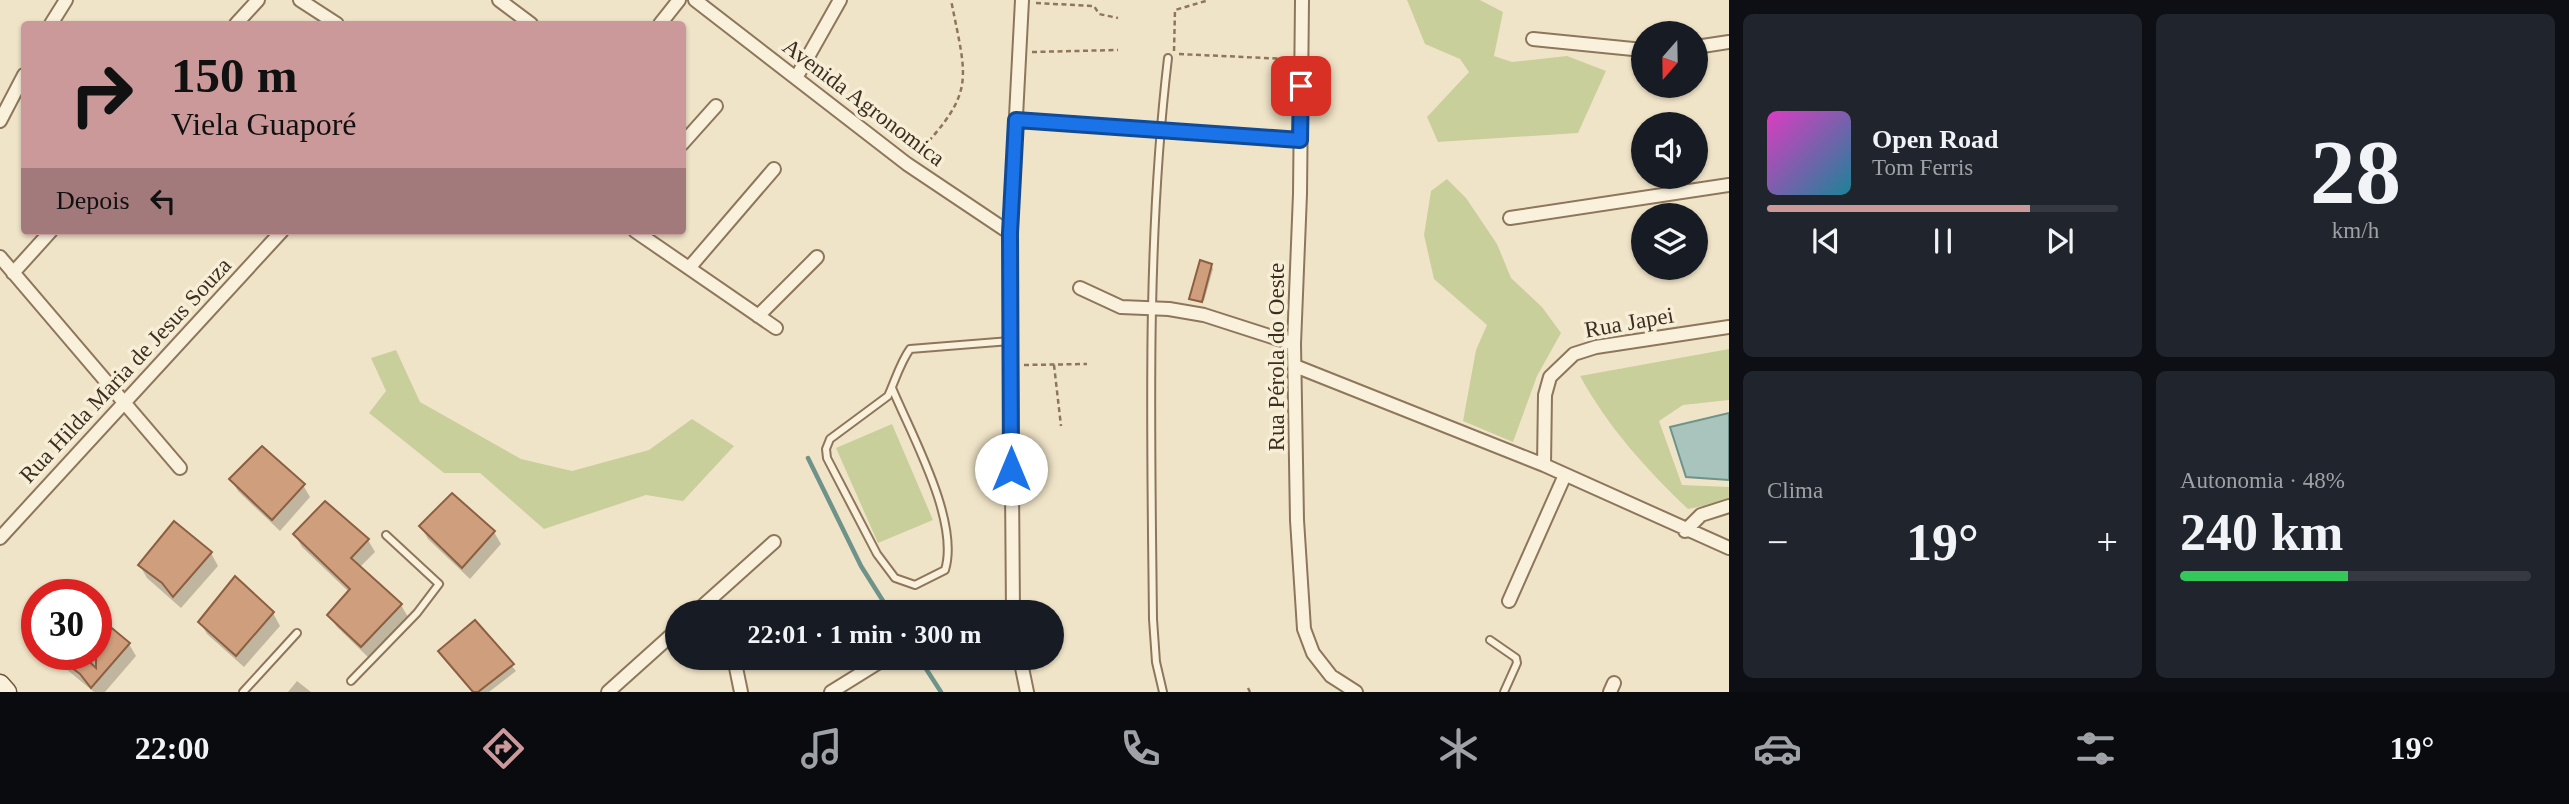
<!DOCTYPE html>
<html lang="pt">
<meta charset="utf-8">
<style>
body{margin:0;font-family:"Times New Roman",serif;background:#20242c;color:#f1f3f6;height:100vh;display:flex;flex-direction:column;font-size:26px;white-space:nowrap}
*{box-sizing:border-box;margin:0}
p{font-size:23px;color:#9ea1a6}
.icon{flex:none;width:38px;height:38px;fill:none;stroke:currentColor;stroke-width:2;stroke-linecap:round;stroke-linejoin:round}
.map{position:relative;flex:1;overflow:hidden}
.details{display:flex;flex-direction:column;gap:14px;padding:14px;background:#0d0f14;width:840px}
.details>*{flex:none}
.top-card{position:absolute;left:21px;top:21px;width:665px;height:214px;border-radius:7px;box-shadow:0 2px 5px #0004;background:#cc999b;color:#111;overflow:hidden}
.needle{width:46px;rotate:200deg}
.controls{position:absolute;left:1631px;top:21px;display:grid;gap:14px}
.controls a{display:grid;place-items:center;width:77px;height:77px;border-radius:50%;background:#171b24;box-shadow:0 2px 5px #0004;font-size:35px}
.speed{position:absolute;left:21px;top:579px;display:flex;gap:14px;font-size:35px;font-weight:700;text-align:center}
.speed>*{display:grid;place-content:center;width:91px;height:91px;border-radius:50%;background:#171b24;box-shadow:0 2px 5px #0004;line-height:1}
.speed .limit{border:10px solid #d22;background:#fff;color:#111}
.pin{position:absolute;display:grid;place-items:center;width:60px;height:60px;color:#fff;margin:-30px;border-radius:14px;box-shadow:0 4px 10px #0006}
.me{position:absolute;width:77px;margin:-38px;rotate:0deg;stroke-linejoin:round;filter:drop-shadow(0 0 5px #0008)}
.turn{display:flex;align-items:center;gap:24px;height:147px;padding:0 35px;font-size:32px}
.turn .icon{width:91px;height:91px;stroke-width:2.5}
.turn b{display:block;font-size:49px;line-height:60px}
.then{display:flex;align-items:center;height:66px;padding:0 35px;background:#0003;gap:14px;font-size:26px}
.big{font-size:52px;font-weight:700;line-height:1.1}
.details .widget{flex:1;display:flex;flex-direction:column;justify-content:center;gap:10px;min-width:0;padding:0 24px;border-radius:10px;background:#20242c}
.details .dial{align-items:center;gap:0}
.dial b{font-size:91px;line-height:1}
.song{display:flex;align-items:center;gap:21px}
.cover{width:84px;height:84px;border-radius:10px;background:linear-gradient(135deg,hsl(310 70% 55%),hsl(190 70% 35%))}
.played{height:7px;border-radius:4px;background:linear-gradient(90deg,#cc999b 75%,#363941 75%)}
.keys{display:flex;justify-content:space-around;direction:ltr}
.heat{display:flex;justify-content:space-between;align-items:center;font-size:38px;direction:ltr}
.charge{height:10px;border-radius:5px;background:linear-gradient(90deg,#34c759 48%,#363941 0)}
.details .tiles{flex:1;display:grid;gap:14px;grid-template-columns:repeat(2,1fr)}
.trip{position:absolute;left:665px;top:600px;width:399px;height:70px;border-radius:35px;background:#171b24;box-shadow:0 2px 5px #0004;font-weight:700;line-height:70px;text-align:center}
.tab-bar{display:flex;height:112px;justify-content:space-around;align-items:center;background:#090b0e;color:#9ea1a6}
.tab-bar .icon{width:49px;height:49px}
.tab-bar .active{color:#cc999b}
.tab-bar b{font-size:32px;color:#f1f3f6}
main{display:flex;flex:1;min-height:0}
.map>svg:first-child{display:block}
.green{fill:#c9cf9b}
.water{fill:#a9c4bc;stroke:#6f938a;stroke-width:2}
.shadow{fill:#0003}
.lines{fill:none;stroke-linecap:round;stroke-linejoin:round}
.stream{stroke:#6f938a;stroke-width:4.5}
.building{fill:#cf9f7d;stroke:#8d5f41;stroke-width:2}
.lane-casing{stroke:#8d765c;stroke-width:10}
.street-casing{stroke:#8d765c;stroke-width:16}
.secondary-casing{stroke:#6f573f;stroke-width:21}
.path{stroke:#8d765c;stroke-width:2.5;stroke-dasharray:5 3.5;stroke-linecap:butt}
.lane{stroke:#faf1dc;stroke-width:6}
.street{stroke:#faf1dc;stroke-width:12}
.secondary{stroke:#faf1dc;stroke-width:18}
.route-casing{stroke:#114b97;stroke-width:18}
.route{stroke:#1a73e8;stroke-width:12}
.labels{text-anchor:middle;stroke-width:7;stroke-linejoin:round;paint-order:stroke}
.street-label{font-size:23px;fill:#3d2e20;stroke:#f7eed8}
</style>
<main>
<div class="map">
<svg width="1729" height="692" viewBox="0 0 1729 692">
<rect width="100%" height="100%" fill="#f0e4c8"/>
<path class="green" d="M 1407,0 L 1480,0 L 1503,12 L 1494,56 L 1512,62 L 1567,56 L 1606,71 L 1578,133 L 1438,142 L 1427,117 L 1469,72 L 1460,59 L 1425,44 Z
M 1447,179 L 1466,198 L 1497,244 L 1511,278 L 1542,307 L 1561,333 L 1537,376 L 1513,442 L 1463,421 L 1476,350 L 1487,325 L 1434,279 L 1424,235 L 1431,191 Z
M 1729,349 L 1729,400 L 1683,405 L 1659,421 L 1682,485 L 1729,487 L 1729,501 L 1688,509 C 1646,469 1608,427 1580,376 Z
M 396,350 L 420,402 L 521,459 L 572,471 L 649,450 L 692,419 L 734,446 L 683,501 L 646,495 L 544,529 L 480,473 L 444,473 L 369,413 L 386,391 L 371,358 Z
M 892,424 L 933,520 L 878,543 L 836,448 Z"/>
<path class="water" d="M 1729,413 L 1729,480 L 1686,477 L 1670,427 Z"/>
<path class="shadow" d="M 1211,265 L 1213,269 L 1204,301 L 1191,297 Z
M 231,479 L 303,485 L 310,497 L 280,531 L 238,491 Z
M 174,523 L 211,553 L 218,566 L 181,608 L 147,578 L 140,566 Z
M 421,527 L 494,532 L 501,544 L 470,579 L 428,539 Z
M 295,535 L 368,540 L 375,552 L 359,568 L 401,605 L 408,617 L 369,658 L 337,627 L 329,615 L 349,592 L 302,547 Z
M 273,613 L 280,626 L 244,667 L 207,634 L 200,622 Z
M 96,617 L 129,644 L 136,656 L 105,692 L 94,692 L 65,668 L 58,656 L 96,654 Z
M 475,622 L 516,671 L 489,692 L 473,692 Z
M 297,681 L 311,692 L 288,692 Z"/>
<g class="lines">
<path class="stream" d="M 808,458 L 861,566 L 890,612
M 919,658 L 941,692"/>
</g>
<path class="building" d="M 1200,260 L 1212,264 L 1202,302 L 1189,299 Z
M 262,446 L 305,484 L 272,520 L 229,479 Z
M 452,493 L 495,531 L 462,568 L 419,526 Z
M 325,501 L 369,539 L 351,558 L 402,604 L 361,647 L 327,615 L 350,589 L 293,534 Z
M 174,521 L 212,552 L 173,597 L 162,583 L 138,565 Z
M 235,576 L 274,612 L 236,656 L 198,622 Z
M 96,615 L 130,643 L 91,688 L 80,674 L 54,654 L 81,654 L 96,668 Z
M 475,620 L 514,664 L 478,692 L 473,692 L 438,651 Z"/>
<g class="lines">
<defs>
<path id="lane" d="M 892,388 C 911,434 960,521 945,570 L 915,585 L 895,578 L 877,554 L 827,458 L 826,449 L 830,439 L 888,396 C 895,381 900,363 910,349 L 1010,341
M 1490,640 L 1516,658 L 1517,663 L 1504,692
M 351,681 L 417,613 L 439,584 L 386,535
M 243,692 L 297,633
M 1163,692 L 1156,662 L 1153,619 C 1151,432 1146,244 1168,58"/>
<path id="street" d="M 300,0 L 337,24
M 499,0 L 531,24
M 695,0 L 907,164 L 1010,233
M 1302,0 L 1300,194 L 1294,344 L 1297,520 L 1304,629 L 1313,653 L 1331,676 L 1356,692
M 51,24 L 66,0
M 236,24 L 258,0
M 660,24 L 679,0
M 1533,39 L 1643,50
M 1696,47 L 1729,42
M 796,78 L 840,0
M 1015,120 L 1300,140
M 0,121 L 24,75
M 682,144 L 716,106
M 1510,218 L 1729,185
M 635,231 L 776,328
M 0,257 L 180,468
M 689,268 L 774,169
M 13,273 L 51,231
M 1080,288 L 1121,307 L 1169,309 L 1204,315 L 1294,344
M 758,316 L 817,257
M 1295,366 L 1544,465 L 1729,548
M 1544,465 L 1545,395 L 1550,377 L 1574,354 L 1596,347 L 1729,327
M 1685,531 L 1701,515 L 1729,506
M 0,538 L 282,231
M 1509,601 L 1565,475
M 696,612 L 774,542
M 1013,612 L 1010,233 L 1022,0
M 734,658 L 741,692
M 1020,658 L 1027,692
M 608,692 L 677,630
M 831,692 L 881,661
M 1610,692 L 1614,683"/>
<path id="secondary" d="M 0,684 L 7,692"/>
</defs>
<use href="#lane" class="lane-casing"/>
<use href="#street" class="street-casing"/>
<use href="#secondary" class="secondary-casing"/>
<path class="path" d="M 1036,3 L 1094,6 L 1099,14 L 1118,18
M 1174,51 L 1175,10 L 1209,0
M 1032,52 L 1118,50
M 1179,54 L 1287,59
M 917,154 C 976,91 967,81 951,0
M 1024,365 L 1087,364
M 1054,365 L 1061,426
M 1248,688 L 1250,692"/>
<use href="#lane" class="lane"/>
<use href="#street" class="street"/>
<use href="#secondary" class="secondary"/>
</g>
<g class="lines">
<defs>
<path id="route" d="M 1011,469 L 1010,233 L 1016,120 L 1300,140 L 1301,86"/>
</defs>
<use href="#route" class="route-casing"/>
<use href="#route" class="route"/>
</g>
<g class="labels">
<g class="street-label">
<text transform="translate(864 102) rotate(37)" y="8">Avenida Agronomica</text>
<text transform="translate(1629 322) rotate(-10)" y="8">Rua Japei</text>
<text transform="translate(1276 357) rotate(-90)" y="8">Rua Pérola do Oeste</text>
<text transform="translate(125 370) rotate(-47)" y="8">Rua Hilda Maria de Jesus Souza</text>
</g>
</g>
</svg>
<div class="controls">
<a><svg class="needle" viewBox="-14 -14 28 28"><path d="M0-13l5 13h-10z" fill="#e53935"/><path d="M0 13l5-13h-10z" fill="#9ea1a6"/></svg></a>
<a><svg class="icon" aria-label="sound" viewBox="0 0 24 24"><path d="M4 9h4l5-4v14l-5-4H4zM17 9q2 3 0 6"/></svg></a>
<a><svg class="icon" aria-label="layers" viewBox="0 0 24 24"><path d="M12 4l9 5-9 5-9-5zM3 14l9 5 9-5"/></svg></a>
</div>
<div class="speed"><div class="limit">30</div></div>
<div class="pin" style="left:1301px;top:86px;background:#d93025"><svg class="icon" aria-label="arrive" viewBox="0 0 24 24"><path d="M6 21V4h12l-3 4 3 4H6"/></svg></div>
<svg class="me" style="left:1011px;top:469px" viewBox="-20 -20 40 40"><circle r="19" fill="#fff"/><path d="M0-13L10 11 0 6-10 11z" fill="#1a73e8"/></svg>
<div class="trip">22:01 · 1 min · 300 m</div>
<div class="top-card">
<div class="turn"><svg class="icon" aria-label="right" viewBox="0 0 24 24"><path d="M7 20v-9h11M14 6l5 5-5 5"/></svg><div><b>150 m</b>Viela Guaporé</div></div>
<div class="then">Depois<svg class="icon" aria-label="left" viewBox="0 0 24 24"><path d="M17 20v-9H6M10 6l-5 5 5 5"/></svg></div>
</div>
</div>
<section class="details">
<div class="tiles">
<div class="widget">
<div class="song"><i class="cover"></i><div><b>Open Road</b><p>Tom Ferris</p></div></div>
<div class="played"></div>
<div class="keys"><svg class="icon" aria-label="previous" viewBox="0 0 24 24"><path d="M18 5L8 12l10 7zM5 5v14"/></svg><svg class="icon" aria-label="pause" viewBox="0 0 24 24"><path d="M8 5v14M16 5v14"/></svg><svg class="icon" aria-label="next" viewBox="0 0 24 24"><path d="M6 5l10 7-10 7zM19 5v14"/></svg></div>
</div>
<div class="widget dial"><b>28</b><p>km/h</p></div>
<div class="widget"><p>Clima</p>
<div class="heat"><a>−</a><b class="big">19°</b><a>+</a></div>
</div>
<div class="widget"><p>Autonomia · 48%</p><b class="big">240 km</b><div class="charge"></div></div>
</div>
</section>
</main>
<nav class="tab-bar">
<b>22:00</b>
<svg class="icon active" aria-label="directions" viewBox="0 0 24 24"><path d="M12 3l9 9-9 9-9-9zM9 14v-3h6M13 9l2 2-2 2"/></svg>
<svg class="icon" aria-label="music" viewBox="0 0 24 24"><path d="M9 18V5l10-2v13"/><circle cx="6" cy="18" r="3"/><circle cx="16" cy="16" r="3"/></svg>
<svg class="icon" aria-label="phone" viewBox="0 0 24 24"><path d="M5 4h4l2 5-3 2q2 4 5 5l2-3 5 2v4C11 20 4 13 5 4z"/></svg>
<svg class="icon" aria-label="climate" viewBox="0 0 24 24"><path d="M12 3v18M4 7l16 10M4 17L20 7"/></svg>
<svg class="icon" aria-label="car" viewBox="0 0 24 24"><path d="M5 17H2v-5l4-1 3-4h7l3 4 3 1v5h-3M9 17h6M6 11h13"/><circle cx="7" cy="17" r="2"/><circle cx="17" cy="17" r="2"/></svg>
<svg class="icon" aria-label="filters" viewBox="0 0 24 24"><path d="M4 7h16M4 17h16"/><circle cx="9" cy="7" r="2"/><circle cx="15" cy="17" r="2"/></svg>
<b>19°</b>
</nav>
